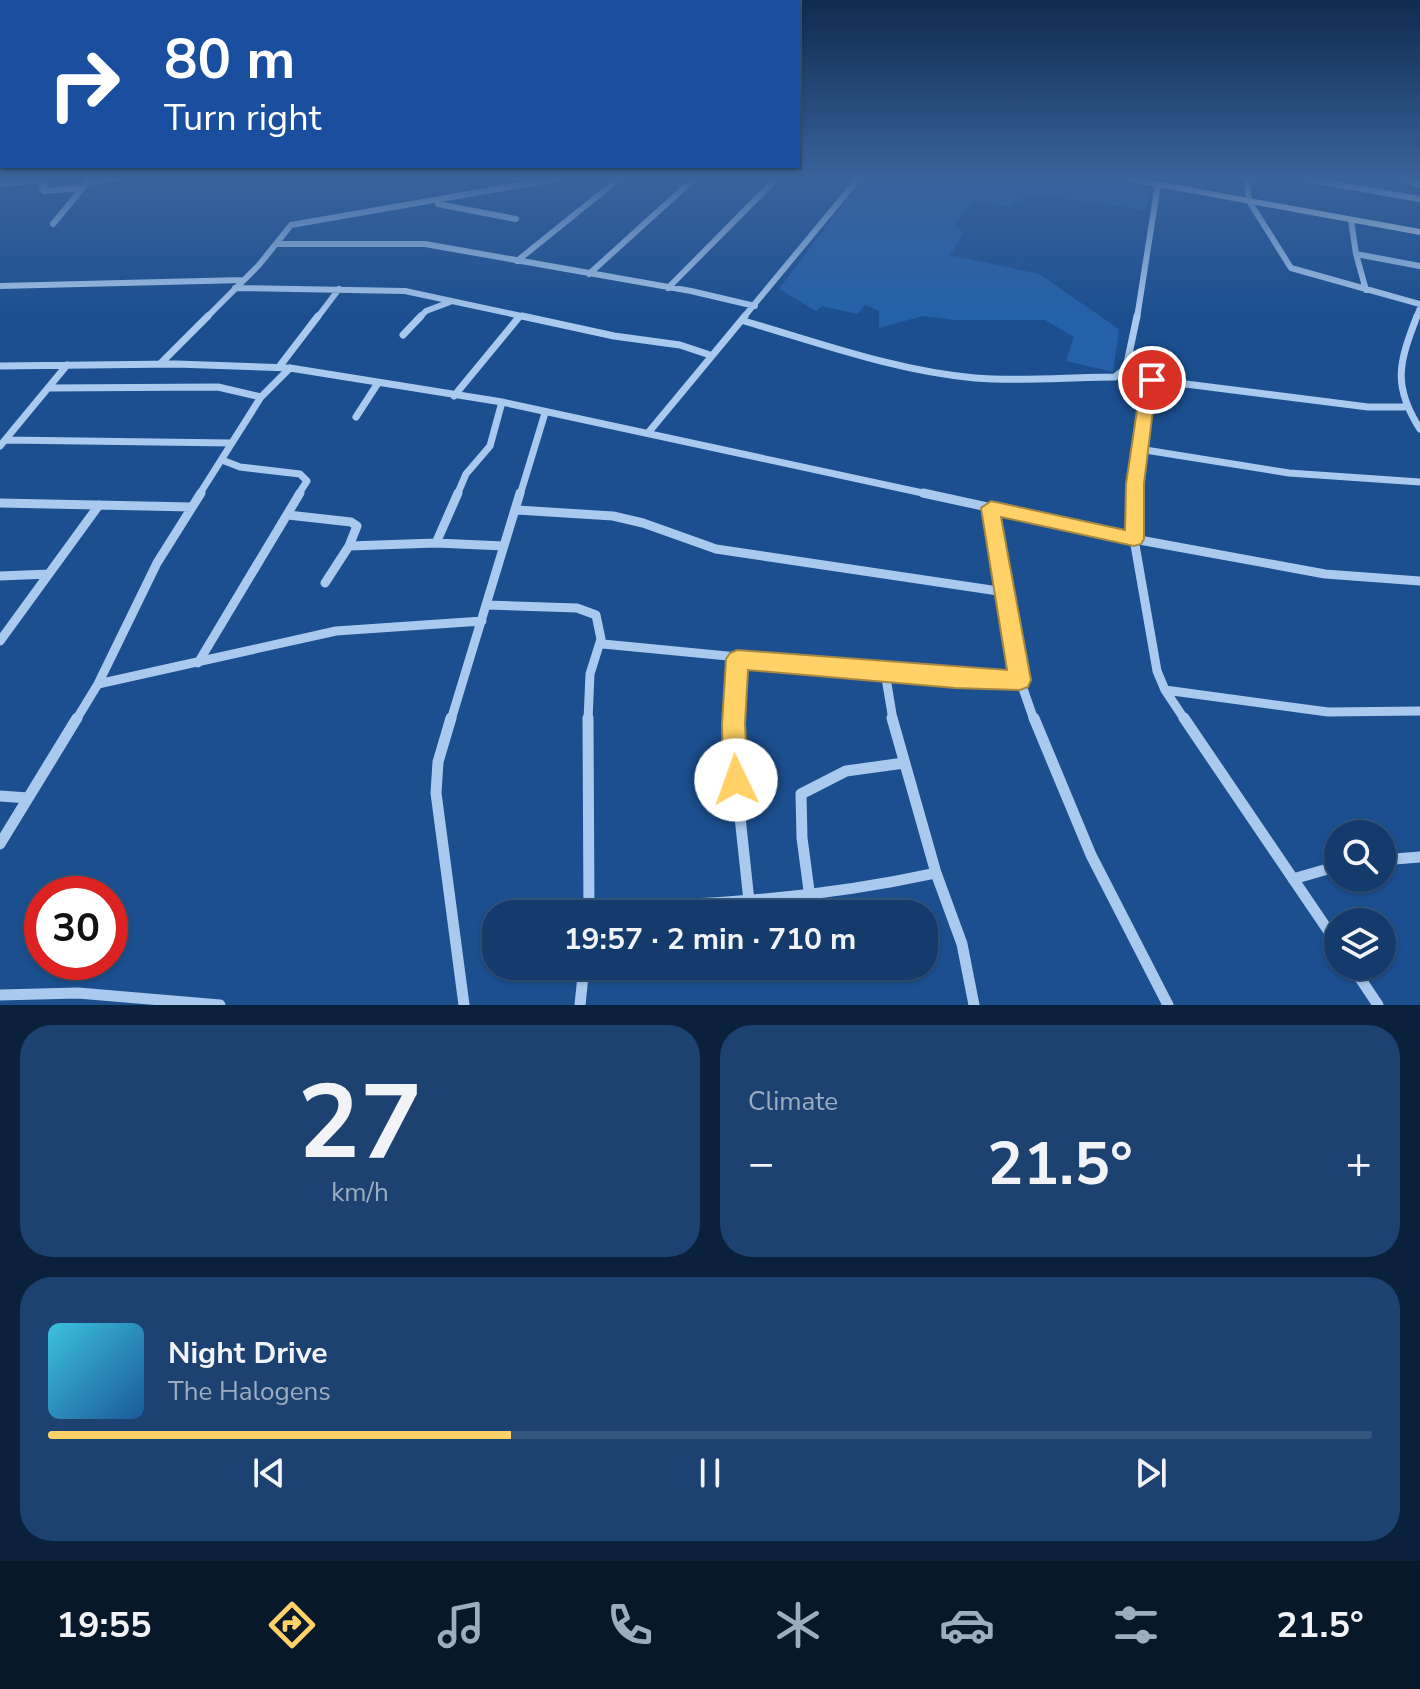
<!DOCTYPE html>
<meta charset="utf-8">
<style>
body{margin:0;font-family:"Nunito Sans",sans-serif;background:#1d4271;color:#f1f3f6;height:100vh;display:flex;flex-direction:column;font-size:30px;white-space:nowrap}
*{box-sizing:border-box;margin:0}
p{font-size:26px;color:#9dadc1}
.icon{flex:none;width:44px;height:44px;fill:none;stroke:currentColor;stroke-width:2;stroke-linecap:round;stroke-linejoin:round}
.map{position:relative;height:1005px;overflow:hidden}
.details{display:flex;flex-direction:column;gap:20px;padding:20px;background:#0b203b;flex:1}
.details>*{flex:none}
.banner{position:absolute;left:0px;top:0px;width:800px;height:168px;box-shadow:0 2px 6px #0004,0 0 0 2px #33557e;background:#1a4fa0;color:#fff;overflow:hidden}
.fabs{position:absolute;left:1324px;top:820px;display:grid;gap:16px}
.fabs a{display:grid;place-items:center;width:72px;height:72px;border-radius:50%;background:#143b6b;box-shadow:0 2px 6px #0004,0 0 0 2px #33557e;font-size:40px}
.speed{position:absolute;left:24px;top:876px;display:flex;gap:16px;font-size:40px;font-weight:700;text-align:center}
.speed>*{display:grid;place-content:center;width:104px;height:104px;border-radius:50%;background:#143b6b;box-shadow:0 2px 6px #0004,0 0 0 2px #33557e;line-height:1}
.speed .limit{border:12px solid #d22;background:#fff;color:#111}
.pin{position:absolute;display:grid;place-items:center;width:68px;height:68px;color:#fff;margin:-34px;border:4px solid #fff;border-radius:50%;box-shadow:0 2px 8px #0007}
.me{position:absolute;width:88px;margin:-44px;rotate:357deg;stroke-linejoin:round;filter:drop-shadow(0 0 6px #0008)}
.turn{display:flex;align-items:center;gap:28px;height:168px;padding:0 32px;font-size:36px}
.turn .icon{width:104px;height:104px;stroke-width:2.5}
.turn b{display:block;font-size:56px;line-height:68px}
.big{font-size:60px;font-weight:700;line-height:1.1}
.details .card{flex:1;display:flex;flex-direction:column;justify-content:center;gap:12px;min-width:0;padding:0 28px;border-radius:32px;background:#1d4271}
.details .dial{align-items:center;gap:0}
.dial b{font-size:104px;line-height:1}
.song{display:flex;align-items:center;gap:24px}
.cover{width:96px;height:96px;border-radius:12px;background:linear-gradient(135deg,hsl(190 70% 55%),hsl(210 70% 35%))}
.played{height:8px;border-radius:4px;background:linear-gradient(90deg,#ffd166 35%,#33557e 35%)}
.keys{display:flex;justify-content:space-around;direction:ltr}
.heat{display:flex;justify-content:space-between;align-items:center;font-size:44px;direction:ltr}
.details .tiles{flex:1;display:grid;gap:20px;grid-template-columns:1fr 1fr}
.card:last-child{grid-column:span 2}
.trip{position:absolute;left:482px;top:900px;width:456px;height:80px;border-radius:32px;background:#143b6b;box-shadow:0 2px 6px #0004,0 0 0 2px #33557e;font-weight:700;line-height:80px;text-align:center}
.tab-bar{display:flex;height:128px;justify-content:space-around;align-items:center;background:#08182b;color:#9dadc1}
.tab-bar .icon{width:56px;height:56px}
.tab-bar .on{color:#ffd166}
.tab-bar b{font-size:36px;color:#f1f3f6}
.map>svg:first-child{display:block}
.green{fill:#2461a8}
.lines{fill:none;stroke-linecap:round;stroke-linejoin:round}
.street-far3{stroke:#a9c9ee;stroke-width:6}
.street-far2{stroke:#a9c9ee;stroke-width:7}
.street-far1{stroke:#a9c9ee;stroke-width:9}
.street{stroke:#a9c9ee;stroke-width:11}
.secondary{fill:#d6e6fa;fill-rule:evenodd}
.route{fill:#ffd166;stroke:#a68842;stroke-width:2}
</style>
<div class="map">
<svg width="1420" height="1005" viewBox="0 0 1420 1005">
<rect width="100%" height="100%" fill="#1b4f8f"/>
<path class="green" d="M 863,178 L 1096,178 L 1150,188 L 1146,210 L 1026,193 L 1011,208 L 975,199 L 954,224 L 963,234 L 950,255 L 1039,274 L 1119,329 L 1113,372 L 1066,361 L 1074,337 L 1045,320 L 955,320 L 923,316 L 879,328 L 879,311 L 865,305 L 858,314 L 822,306 L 816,311 L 779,289 Z"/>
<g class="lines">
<path class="street-far3" d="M 49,178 L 42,188 L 44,191 L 81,188
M 1247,178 L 1249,201 L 1291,268 L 1420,304
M 1299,178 L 1420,199
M 1402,178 L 1420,185
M 87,182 L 118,178
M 0,184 L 49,179
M 438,204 L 516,219
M 1351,220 L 1356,254 L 1420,266
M 53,224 L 91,178
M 277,244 L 425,244 L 691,291 L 755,306
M 1356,254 L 1366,290
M 517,261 L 620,178
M 589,274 L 695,178
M 0,286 L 243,280
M 235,288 L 405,291 L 531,318
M 668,288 L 777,178
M 206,318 L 259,265 L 291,225 L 560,178
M 317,318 L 339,289
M 419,318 L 426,311 L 450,302
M 743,318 L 859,178
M 1137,318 L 1158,184
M 1416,318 L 1420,308"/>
<path class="street-far2" d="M 522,316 L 614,336 L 680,345 L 710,355
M 1417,316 C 1399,363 1392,385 1420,429
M 744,321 C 820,343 896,371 975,378 C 1021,382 1069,377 1115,377 L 1126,368 L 1137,316
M 403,335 L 421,316
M 160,364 L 208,316
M 0,366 L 176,364 L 290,368 L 502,402 L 932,495
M 279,367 L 318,316
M 49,388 L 218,387 L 261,397
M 454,396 L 519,317
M 356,417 L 378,383
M 648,433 L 745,316
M 6,440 L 231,443
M 0,446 L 67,365
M 1139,449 L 1289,473 L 1420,482
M 222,460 L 240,467 L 300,474 L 307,481 L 298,495
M 199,495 L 261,397 L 290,368
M 457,495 L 466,474 L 490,446 L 502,402
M 520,495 L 545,413
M 1135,495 L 1148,383 L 1154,380 L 1368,407 L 1404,407"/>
<path class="street-far1" d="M 923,493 L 1134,539 L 1325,574 L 1420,581
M 1135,493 L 1134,539 L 1157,671 L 1165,690 L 1185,720
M 0,503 L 192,507
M 991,508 L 1020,680 L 1034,720
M 517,510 L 613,516 L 643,523 L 716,549 L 1005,592
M 288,515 L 351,522 L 357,526 L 349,546 L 325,583
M 436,543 L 458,493
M 349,546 L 436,543 L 504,546
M 0,576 L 49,574
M 487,605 L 577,608 L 596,615 L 601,639 L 590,674 L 588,720
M 0,641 L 99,505
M 603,644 L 955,678 L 1020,680
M 198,663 L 300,493
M 885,672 L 893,720
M 98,684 L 336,631 L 482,621
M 1165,690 L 1328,712 L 1420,711
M 76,720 L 98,684 L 157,563 L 201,493
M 451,720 L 520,493
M 735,720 L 737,659"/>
<path class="street" d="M 451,718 L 438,762 L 436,793 L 464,1005
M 588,718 L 589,914
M 735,718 L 734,761 L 749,901
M 892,718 L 936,873 L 962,944 L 974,1005
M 1034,718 L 1091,855 L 1168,1005
M 1184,718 L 1338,945
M 0,796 L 28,798
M 0,844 L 77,718
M 1382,860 L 1420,857
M 1293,879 L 1338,866
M 810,898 L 802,838 L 801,794 L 846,771 L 904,763
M 590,906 C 707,907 821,898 936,873
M 1352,966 L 1378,1005
M 0,995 L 78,993 L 220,1005
M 580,1005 L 584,966"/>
<path class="secondary" d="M 1121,178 L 1139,178 L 1420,229 L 1420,235 L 1125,181 Z"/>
</g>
<linearGradient id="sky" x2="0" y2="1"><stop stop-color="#0f2b4f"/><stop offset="0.56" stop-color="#39639b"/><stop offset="1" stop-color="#39639b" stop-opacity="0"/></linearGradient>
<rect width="1420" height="319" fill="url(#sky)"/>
<path class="route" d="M 1152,375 L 1159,380 L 1156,385 L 1144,484 L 1144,539 L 1141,544 L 1134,546 L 1001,517 L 1031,680 L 1028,687 L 1020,690 L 955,688 L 748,670 L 745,724 L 748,780 L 744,788 L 736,792 L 727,788 L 723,780 L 722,724 L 726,659 L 730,653 L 737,650 L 1007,670 L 981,508 L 991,501 L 1125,530 L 1126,484 L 1141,383 Z"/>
</svg>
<div class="fabs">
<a><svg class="icon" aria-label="search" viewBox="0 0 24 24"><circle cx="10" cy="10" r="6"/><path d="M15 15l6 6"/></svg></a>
<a><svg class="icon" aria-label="layers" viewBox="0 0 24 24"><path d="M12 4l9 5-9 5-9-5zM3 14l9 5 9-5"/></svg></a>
</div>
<div class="speed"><div class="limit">30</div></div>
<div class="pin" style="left:1152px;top:380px;background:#d93025"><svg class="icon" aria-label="arrive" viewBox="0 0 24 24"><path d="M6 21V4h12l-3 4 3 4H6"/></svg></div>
<svg class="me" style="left:736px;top:780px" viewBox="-20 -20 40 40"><circle r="19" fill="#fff"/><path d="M0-13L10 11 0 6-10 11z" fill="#ffd166"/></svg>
<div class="trip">19:57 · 2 min · 710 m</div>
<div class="banner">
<div class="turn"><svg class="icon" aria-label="right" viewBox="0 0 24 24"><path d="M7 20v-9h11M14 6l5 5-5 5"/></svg><div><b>80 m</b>Turn right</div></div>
</div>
</div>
<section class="details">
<div class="tiles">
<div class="card dial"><b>27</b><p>km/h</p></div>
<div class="card"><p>Climate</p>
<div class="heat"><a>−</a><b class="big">21.5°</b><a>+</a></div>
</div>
<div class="card">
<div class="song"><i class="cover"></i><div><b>Night Drive</b><p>The Halogens</p></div></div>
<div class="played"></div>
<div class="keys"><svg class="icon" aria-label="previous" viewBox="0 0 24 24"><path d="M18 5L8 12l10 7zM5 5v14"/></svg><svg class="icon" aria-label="pause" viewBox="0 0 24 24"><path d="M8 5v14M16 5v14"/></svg><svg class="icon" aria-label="next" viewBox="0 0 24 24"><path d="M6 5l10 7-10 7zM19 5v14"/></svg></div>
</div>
</div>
</section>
<nav class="tab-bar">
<b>19:55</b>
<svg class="icon on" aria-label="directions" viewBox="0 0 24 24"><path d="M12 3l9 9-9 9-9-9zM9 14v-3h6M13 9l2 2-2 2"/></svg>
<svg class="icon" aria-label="music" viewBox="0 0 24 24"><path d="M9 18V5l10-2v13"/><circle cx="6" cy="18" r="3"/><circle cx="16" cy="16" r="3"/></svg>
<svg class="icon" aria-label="phone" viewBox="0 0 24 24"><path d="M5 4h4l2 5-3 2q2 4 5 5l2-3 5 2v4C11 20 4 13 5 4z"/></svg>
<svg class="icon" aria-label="climate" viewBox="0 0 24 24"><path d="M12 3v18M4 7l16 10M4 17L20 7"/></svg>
<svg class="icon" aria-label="car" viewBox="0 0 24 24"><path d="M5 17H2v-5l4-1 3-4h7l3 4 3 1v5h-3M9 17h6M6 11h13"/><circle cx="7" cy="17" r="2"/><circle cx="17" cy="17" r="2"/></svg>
<svg class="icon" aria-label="filters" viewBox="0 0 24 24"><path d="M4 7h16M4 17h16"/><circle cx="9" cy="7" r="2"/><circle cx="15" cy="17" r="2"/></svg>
<b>21.5°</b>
</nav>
